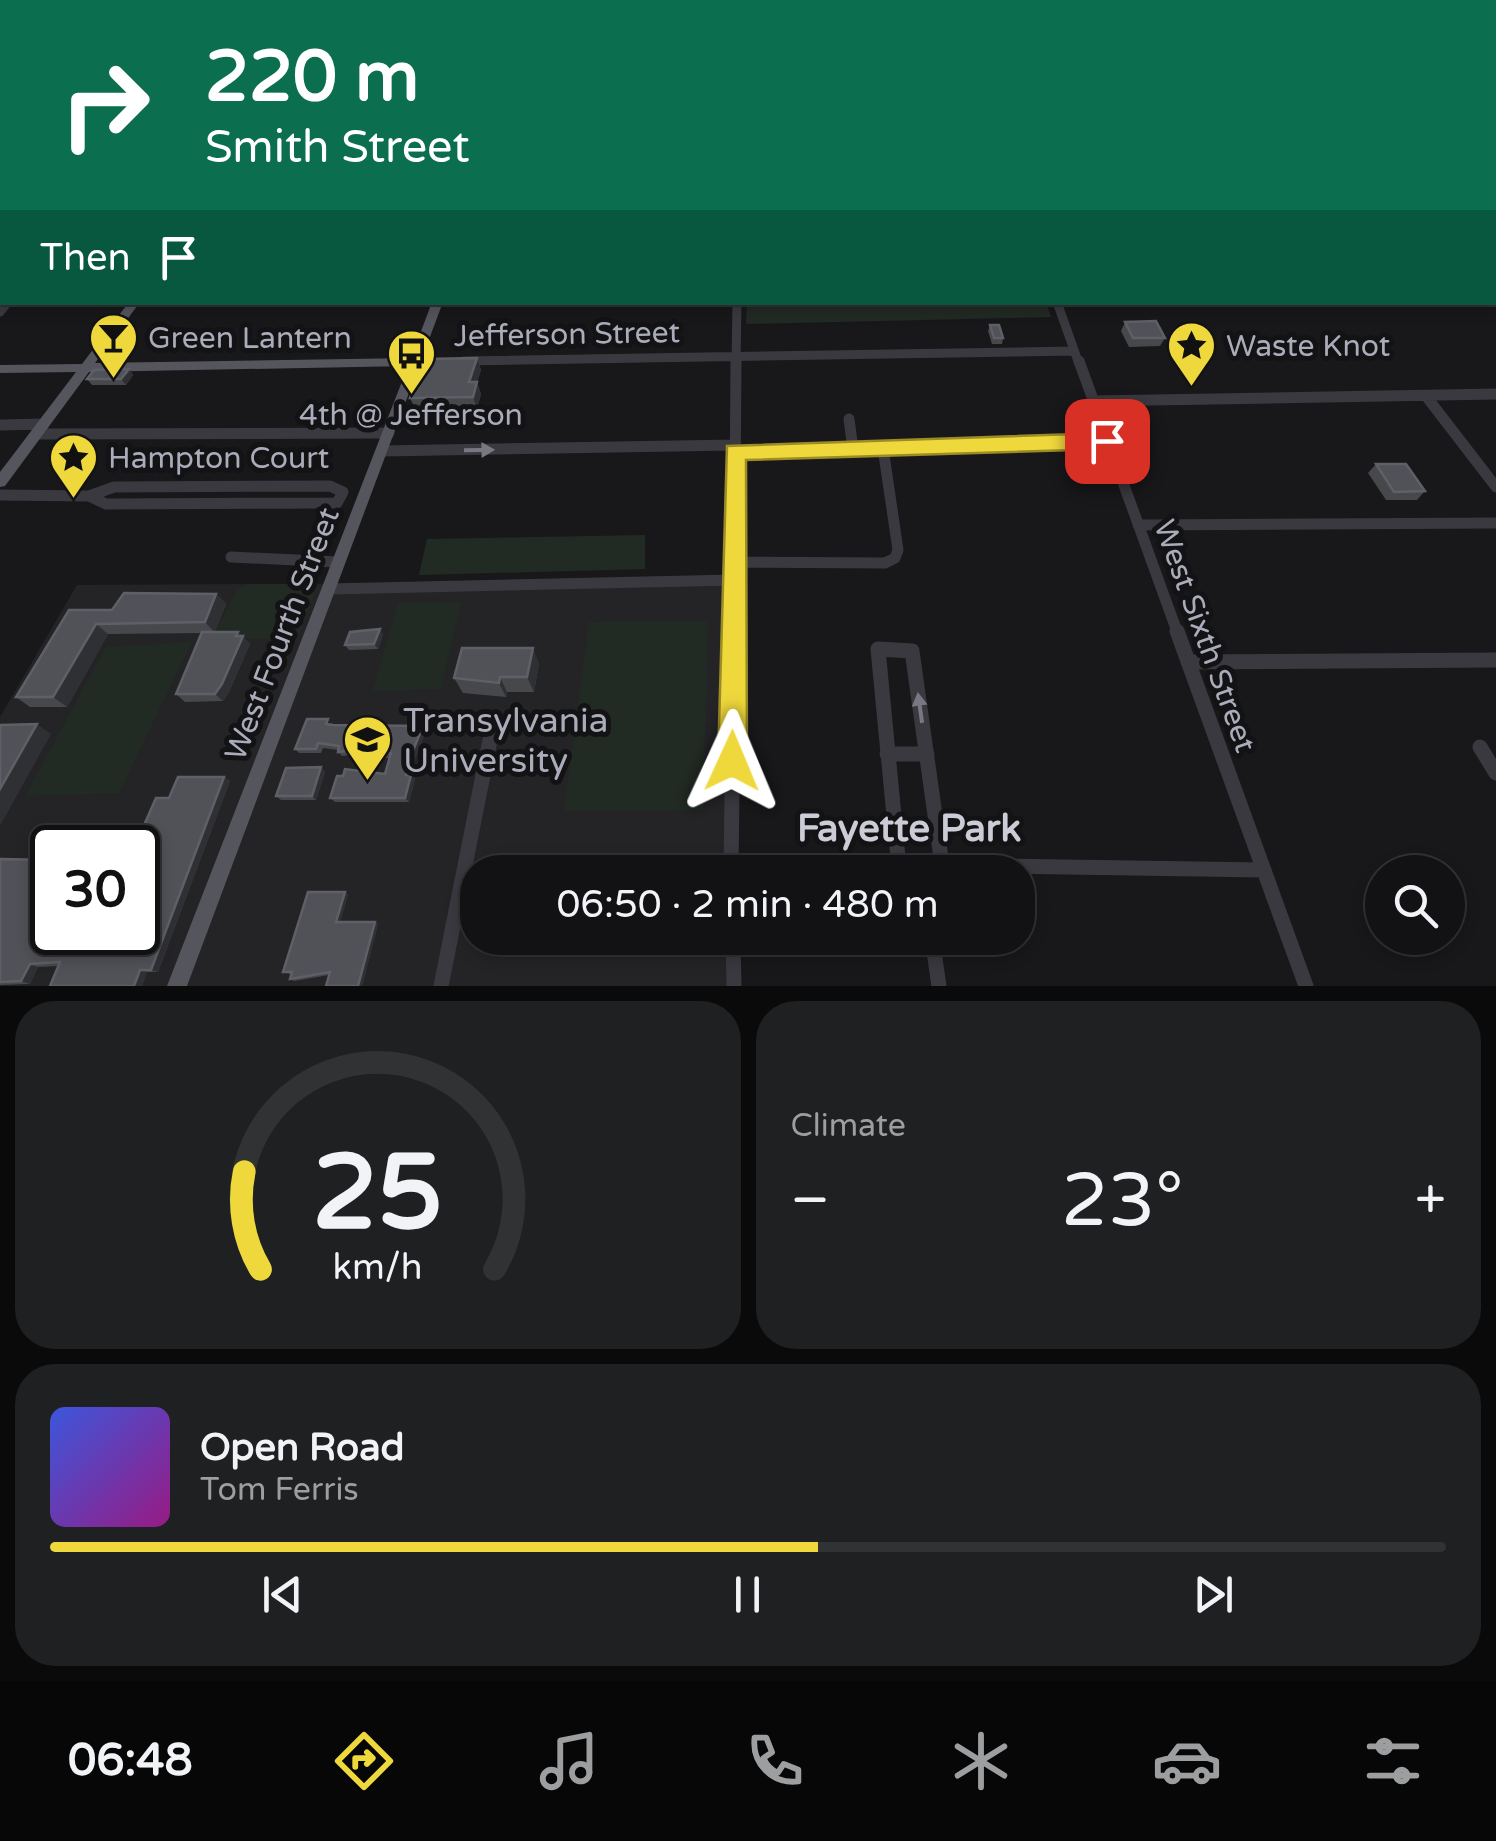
<!DOCTYPE html>
<meta charset="utf-8">
<style>
body{margin:0;font-family:"Varela Round",sans-serif;background:#1f2022;color:#f1f3f6;height:100vh;display:flex;flex-direction:column;font-size:38px;white-space:nowrap}
*{box-sizing:border-box;margin:0}
p{font-size:32px;color:#9c9ea0}
.icon{flex:none;width:55px;height:55px;fill:none;stroke:currentColor;stroke-width:2;stroke-linecap:round;stroke-linejoin:round}
.map{position:relative;height:986px;overflow:hidden}
.sheet{display:flex;flex-direction:column;gap:15px;padding:15px;background:#0a0a0b;flex:1}
.sheet>*{flex:none}
.top-card{position:absolute;left:0px;top:0px;width:1498px;height:305px;box-shadow:0 5px 15px #0003,0 0 0 2px #313234;background:#0b6e4f;color:#fff;overflow:hidden}
.tools{position:absolute;left:1365px;top:855px;display:grid;gap:20px}
.tools a{display:grid;place-items:center;width:100px;height:100px;border-radius:50%;background:#121214;box-shadow:0 5px 15px #0003,0 0 0 2px #313234;font-size:50px}
.speed{position:absolute;left:30px;top:825px;display:flex;gap:20px;font-size:50px;font-weight:700;text-align:center}
.speed>*{display:grid;place-content:center;width:130px;height:130px;border-radius:50%;background:#121214;box-shadow:0 5px 15px #0003,0 0 0 2px #313234;line-height:1}
.speed .limit{border:5px solid #111;border-radius:15px;background:#fff;color:#111}
.pin{position:absolute;display:grid;place-items:center;width:85px;height:85px;color:#fff;margin:-42px;border-radius:20px;box-shadow:0 5px 15px #0006}
.me{position:absolute;width:110px;margin:-55px;rotate:1deg;stroke-linejoin:round;filter:drop-shadow(0 0 8px #0008)}
.turn{display:flex;align-items:center;gap:35px;height:210px;padding:0 40px;font-size:45px}
.turn .icon{width:130px;height:130px;stroke-width:2.5}
.turn b{display:block;font-size:70px;line-height:85px}
.then{display:flex;align-items:center;height:95px;padding:0 40px;background:#0003;gap:20px;font-size:38px}
.big{font-size:75px;font-weight:600;line-height:1.1}
.sheet .widget{flex:1;display:flex;flex-direction:column;justify-content:center;gap:15px;min-width:0;padding:0 35px;border-radius:40px;background:#1f2022}
.sheet .dial{align-items:center;gap:0}
.dial svg{height:260px;overflow:visible;fill:none;stroke:#313234;stroke-width:7;stroke-linecap:round;text-anchor:middle}
.dial text{fill:#f1f3f6;stroke:none}
.song{display:flex;align-items:center;gap:30px}
.cover{width:120px;height:120px;border-radius:15px;background:linear-gradient(135deg,hsl(230 70% 55%),hsl(310 70% 35%))}
.played{height:10px;border-radius:5px;background:linear-gradient(90deg,#efd83b 55%,#313234 55%)}
.keys{display:flex;justify-content:space-around;direction:ltr}
.heat{display:flex;justify-content:space-between;align-items:center;font-size:55px;direction:ltr}
.sheet .tiles{flex:1;display:grid;gap:15px;grid-template-columns:1fr 1fr}
.widget:last-child{grid-column:span 2}
.trip{position:absolute;left:460px;top:855px;width:575px;height:100px;border-radius:40px;background:#121214;box-shadow:0 5px 15px #0003,0 0 0 2px #313234;font-weight:600;line-height:100px;text-align:center}
.tab-bar{display:flex;height:160px;justify-content:space-around;align-items:center;background:#070708;color:#9c9ea0}
.tab-bar .icon{width:70px;height:70px}
.tab-bar .on{color:#efd83b}
.tab-bar b{font-size:45px;color:#f1f3f6}
.map>svg:first-child{display:block}
.built{fill:#242427;fill-rule:evenodd}
.green{fill:#222a24}
.lines{fill:none;stroke-linecap:round;stroke-linejoin:round}
.minor-far3{stroke:#39393f;stroke-width:6}
.minor-far2{stroke:#39393f;stroke-width:9}
.minor-far1{stroke:#39393f;stroke-width:11}
.minor{stroke:#39393f;stroke-width:15}
.major{fill:#55555e;fill-rule:evenodd}
.wall{fill:#46484c}
.shaded-wall{fill:#2f3033}
.building{fill:#515258;stroke:#5f6067;stroke-width:2.5}
.oneway{fill:#777882}
.route{fill:#efd83b;stroke:#9b8c26;stroke-width:2.5}
.labels{text-anchor:middle;stroke-width:10;stroke-linejoin:round;paint-order:stroke}
.street-label{font-size:30px;fill:#aaacb9;stroke:#131315}
.poi-label{font-size:30px;fill:#aaacb9;stroke:#131315;text-anchor:start}
.near-poi-label{font-size:35px;fill:#aaacb9;stroke:#131315;text-anchor:start}
.near-neighbourhood-label{font-size:38px;font-weight:bold;fill:#cbccd5;stroke:#131315}
</style>
<div class="map">
<svg width="1496" height="986" viewBox="0 0 1496 986">
<rect width="100%" height="100%" fill="#18181a"/>
<path class="built" d="M 738,581 L 736,872 L 478,872 L 478,938 L 735,938 L 735,986 L 0,986 L 0,717 L 77,585 ZM 52,848 L 138,848 L 138,932 L 52,932 Z"/>
<path class="green" d="M 0,0 L 354,0 L 2,2 L 0,53 Z
M 747,303 L 1046,302 L 1051,317 L 746,324 Z
M 645,535 L 645,569 L 419,575 L 427,539 Z
M 247,584 L 318,584 L 300,632 L 289,640 L 213,637 L 237,590 Z
M 461,602 L 441,689 L 373,691 L 398,603 Z
M 708,621 L 703,810 L 564,811 L 589,622 Z
M 192,642 L 119,793 L 25,796 L 106,647 Z"/>
<g class="lines">
<path class="minor-far3" d="M 22,0 L 26,2
M 654,0 L 660,2
M 83,2 L 88,0
M 219,2 L 223,0"/>
<path class="minor-far2" d="M 1057,302 L 1079,364
M 0,312 L 8,302
M 464,361 L 1074,351
M 736,364 L 737,302"/>
<path class="minor-far1" d="M 1079,361 L 1178,634
M 1426,396 L 1496,487
M 1093,401 L 1496,394
M 849,419 L 853,449
M 0,425 L 44,424
M 36,434 L 389,433
M 382,451 L 735,445
M 735,452 L 1107,441
M 330,486 L 343,492 L 337,503 L 106,504 L 89,496 L 114,487 Z
M 0,495 L 89,496
M 1138,525 L 1496,523
M 231,557 L 339,562
M 734,562 L 885,563 L 895,558 L 898,550 L 883,448
M 329,589 L 734,580
M 734,634 L 736,361"/>
<path class="minor" d="M 1177,631 L 1306,986
M 1188,662 L 1496,660
M 1480,747 L 1496,773
M 887,754 L 927,754
M 942,865 L 1264,870
M 731,869 L 899,868
M 731,872 L 734,631
M 904,872 L 899,868 L 878,649 L 912,651 L 942,865 L 937,872
M 733,938 L 734,986
M 932,938 L 939,986
M 441,986 L 493,725"/>
<path class="major" d="M 572,0 L 580,0 L 577,2 L 570,2 Z
M 878,0 L 886,0 L 887,2 L 880,2 Z
M 891,0 L 899,0 L 901,2 L 894,2 Z
M 0,120 L 2,121 L 2,125 L 0,126 Z
M 1495,223 L 1496,223 L 1496,229 L 1495,229 Z
M 129,302 L 140,302 L 95,363 L 411,358 L 432,302 L 443,302 L 187,986 L 167,986 L 408,366 L 89,372 L 5,486 L 0,487 L 0,472 L 76,372 L 0,373 L 0,365 L 82,364 Z"/>
</g>
<path class="wall" d="M 1125,322 L 1165,338 L 1160,346 L 1129,347 L 1121,331 Z
M 990,325 L 1003,338 L 1002,344 L 992,344 L 988,331 Z
M 477,358 L 481,370 L 477,382 L 481,394 L 477,409 L 415,409 L 410,398 Z
M 129,369 L 133,375 L 126,385 L 92,385 L 87,379 Z
M 1376,464 L 1425,491 L 1417,500 L 1386,500 L 1368,473 Z
M 216,594 L 226,604 L 215,632 L 238,632 L 250,644 L 229,692 L 223,701 L 185,702 L 176,694 L 202,633 L 108,634 L 67,707 L 30,707 L 16,697 L 112,610 Z
M 383,634 L 378,649 L 349,650 L 345,645 Z
M 539,663 L 534,692 L 507,692 L 506,697 L 463,693 L 454,678 Z
M 332,724 L 423,726 L 426,730 L 410,772 L 409,775 L 415,779 L 409,802 L 335,802 L 330,798 L 385,774 L 390,758 L 379,758 L 375,752 L 342,756 L 338,752 L 338,750 L 323,748 L 321,753 L 299,753 L 295,749 Z
M 321,767 L 325,772 L 316,800 L 281,800 L 276,796 Z
M 224,777 L 230,781 L 158,972 L 147,972 L 142,986 L 50,986 L 59,966 L 38,967 L 30,984 L 0,985 L 0,859 L 138,932 L 169,798 Z
M 348,894 L 340,922 L 375,922 L 378,924 L 362,986 L 326,986 L 329,975 L 294,981 L 290,979 L 291,974 L 283,972 Z
M 704,938 L 703,948 L 668,949 L 667,946 Z"/>
<path class="shaded-wall" d="M 477,358 L 481,370 L 473,394 L 469,382 Z
M 129,369 L 133,375 L 126,385 L 121,379 Z
M 477,382 L 481,394 L 477,409 L 473,397 Z
M 216,594 L 226,604 L 215,633 L 205,622 Z
M 96,624 L 108,634 L 67,707 L 53,697 Z
M 380,629 L 383,634 L 378,649 L 374,644 Z
M 238,632 L 250,644 L 229,692 L 223,701 L 215,694 Z
M 533,648 L 539,663 L 534,692 L 527,677 Z
M 500,677 L 507,692 L 506,697 L 499,683 Z
M 37,724 L 51,734 L 0,826 L 0,789 Z
M 423,726 L 426,730 L 410,772 L 409,779 L 406,775 L 406,768 Z
M 321,767 L 325,772 L 316,800 L 312,796 Z
M 411,775 L 415,779 L 409,802 L 405,798 Z
M 224,777 L 230,781 L 158,972 L 151,970 Z
M 345,892 L 348,894 L 340,924 L 336,922 Z
M 375,922 L 378,924 L 362,986 L 358,986 Z
M 30,964 L 38,967 L 30,984 L 21,981 Z
M 140,970 L 147,972 L 142,986 L 134,986 Z"/>
<path class="building" d="M 1156,321 L 1165,338 L 1133,338 L 1125,322 Z
M 990,325 L 999,325 L 1003,338 L 994,338 Z
M 477,358 L 469,382 L 477,382 L 473,397 L 410,398 L 424,359 Z
M 129,369 L 121,379 L 87,379 L 94,370 Z
M 1376,464 L 1406,464 L 1425,491 L 1394,492 Z
M 124,593 L 216,594 L 205,622 L 96,624 L 53,697 L 16,697 L 69,610 L 112,610 Z
M 380,629 L 374,644 L 345,645 L 350,632 Z
M 202,632 L 238,632 L 236,636 L 243,636 L 222,684 L 215,694 L 176,694 Z
M 462,648 L 533,648 L 527,677 L 500,677 L 499,683 L 454,678 Z
M 307,719 L 328,719 L 326,724 L 333,725 L 423,726 L 406,768 L 406,775 L 411,775 L 405,798 L 330,798 L 337,776 L 343,776 L 345,769 L 385,774 L 391,753 L 375,753 L 377,747 L 338,752 L 339,746 L 318,743 L 316,749 L 295,749 Z
M 37,724 L 0,789 L 0,725 Z
M 321,767 L 312,796 L 276,796 L 286,768 Z
M 178,777 L 224,777 L 151,970 L 140,970 L 134,986 L 50,986 L 60,962 L 30,964 L 21,981 L 0,982 L 0,859 L 52,860 L 52,932 L 138,932 L 138,848 L 134,848 L 156,798 L 169,798 Z
M 308,892 L 345,892 L 336,922 L 375,922 L 358,986 L 326,986 L 330,972 L 290,979 L 292,972 L 283,972 Z
M 668,938 L 703,938 L 703,945 L 667,946 Z"/>
<defs><path id="oneway-solid" d="M-6-.8H1V-3.2L6.5 0L1 3.2V.8H-6Z" transform="scale(2.5)"/></defs>
<g class="oneway">
<use href="#oneway-solid" transform="translate(479 450) rotate(-1)"/>
<use href="#oneway-solid" transform="translate(920 708) rotate(-98)"/>
</g>
<path class="route" d="M 1107,433 L 1118,441 L 1107,449 L 746,460 L 747,761 L 742,771 L 732,775 L 722,771 L 718,761 L 727,446 Z"/>
<defs>
<symbol id="bar-pin" viewBox="-11 -11 22 30"><path d="M0 17L-7.5 6A9.5 9.5 0 1 1 7.5 6Z" fill="#efd83b" stroke="#131315"/><path d="M-6-5H6L.8 .8V4.5H3.5V6h-7V4.5H-.8V.8Z" fill="#111"/></symbol>
<symbol id="sight-pin" viewBox="-11 -11 22 30"><path d="M0 17L-7.5 6A9.5 9.5 0 1 1 7.5 6Z" fill="#efd83b" stroke="#131315"/><path d="M0-6L1.8-2.2L6-1.7L2.9 1.2L3.7 5.4L0 3.3L-3.7 5.4L-2.9 1.2L-6-1.7L-1.8-2.2Z" fill="#111"/></symbol>
<symbol id="bus-pin" viewBox="-11 -11 22 30"><path d="M0 17L-7.5 6A9.5 9.5 0 1 1 7.5 6Z" fill="#efd83b" stroke="#131315"/><path d="M-5-6H5V4H4V6H2V4H-2V6H-4V4H-5ZM-3.5-4V0h7V-4ZM-3.5 1.2v1.5H-2V1.2ZM2 1.2v1.5H3.5V1.2Z" fill="#111"/></symbol>
<symbol id="university-pin" viewBox="-11 -11 22 30"><path d="M0 17L-7.5 6A9.5 9.5 0 1 1 7.5 6Z" fill="#efd83b" stroke="#131315"/><path d="M0-5L7-2L0 1L-7-2ZM-4 1L0 2.5L4 1V4Q0 6-4 4Z" fill="#111"/></symbol>
</defs>
<g fill-rule="evenodd">
<use href="#bar-pin" x="86" y="310" width="55" height="75"/>
<use href="#sight-pin" x="1164" y="318" width="55" height="75"/>
<use href="#bus-pin" x="384" y="326" width="55" height="75"/>
<use href="#sight-pin" x="46" y="430" width="55" height="75"/>
<use href="#university-pin" x="340" y="712" width="55" height="75"/>
</g>
<g class="labels">
<g class="street-label">
<text transform="translate(567 334) rotate(-1)" y="10">Jefferson Street</text>
<text transform="translate(282 634) rotate(-69)" y="10">West Fourth Street</text>
<text transform="translate(1205 636) rotate(70)" y="10">West Sixth Street</text>
</g>
<g class="poi-label">
<text x="148" y="348">Green Lantern</text>
<text x="1226" y="356">Waste Knot</text>
<text x="411" y="425" text-anchor="middle">4th @ Jefferson</text>
<text x="108" y="468">Hampton Court</text>
</g>
<g class="near-poi-label">
<text x="403" y="732">Transylvania<tspan x="403" dy="40">University</tspan></text>
</g>
<g class="near-neighbourhood-label">
<text x="909" y="841">Fayette Park</text>
</g>
</g>
</svg>
<div class="tools">
<a><svg class="icon" aria-label="search" viewBox="0 0 24 24"><circle cx="10" cy="10" r="6"/><path d="M15 15l6 6"/></svg></a>
</div>
<div class="speed"><div class="limit">30</div></div>
<div class="pin" style="left:1107px;top:441px;background:#d93025"><svg class="icon" aria-label="arrive" viewBox="0 0 24 24"><path d="M6 21V4h12l-3 4 3 4H6"/></svg></div>
<svg class="me" style="left:732px;top:761px" viewBox="-20 -20 40 40"><path d="M0-17L14 15 0 8-14 15z" fill="#efd83b" stroke="#fff" stroke-width="4"/></svg>
<div class="trip">06:50 · 2 min · 480 m</div>
<div class="top-card">
<div class="turn"><svg class="icon" aria-label="right" viewBox="0 0 24 24"><path d="M7 20v-9h11M14 6l5 5-5 5"/></svg><div><b>220 m</b>Smith Street</div></div>
<div class="then">Then<svg class="icon" aria-label="arrive" viewBox="0 0 24 24"><path d="M6 21V4h12l-3 4 3 4H6"/></svg></div>
</div>
</div>
<section class="sheet">
<div class="tiles">
<div class="widget dial"><svg viewBox="0 0 100 80">
<path d="M14 69A42 42 0 1 1 86 69"/>
<path d="M14 69A42 42 0 0 1 9 39" stroke="#efd83b"/>
<text x="50" y="56" font-size="32" font-weight="700">25</text>
<text x="50" y="72" font-size="11">km/h</text>
</svg></div>
<div class="widget"><p>Climate</p>
<div class="heat"><a>−</a><b class="big">23°</b><a>+</a></div>
</div>
<div class="widget">
<div class="song"><i class="cover"></i><div><b>Open Road</b><p>Tom Ferris</p></div></div>
<div class="played"></div>
<div class="keys"><svg class="icon" aria-label="previous" viewBox="0 0 24 24"><path d="M18 5L8 12l10 7zM5 5v14"/></svg><svg class="icon" aria-label="pause" viewBox="0 0 24 24"><path d="M8 5v14M16 5v14"/></svg><svg class="icon" aria-label="next" viewBox="0 0 24 24"><path d="M6 5l10 7-10 7zM19 5v14"/></svg></div>
</div>
</div>
</section>
<nav class="tab-bar">
<b>06:48</b>
<svg class="icon on" aria-label="directions" viewBox="0 0 24 24"><path d="M12 3l9 9-9 9-9-9zM9 14v-3h6M13 9l2 2-2 2"/></svg>
<svg class="icon" aria-label="music" viewBox="0 0 24 24"><path d="M9 18V5l10-2v13"/><circle cx="6" cy="18" r="3"/><circle cx="16" cy="16" r="3"/></svg>
<svg class="icon" aria-label="phone" viewBox="0 0 24 24"><path d="M5 4h4l2 5-3 2q2 4 5 5l2-3 5 2v4C11 20 4 13 5 4z"/></svg>
<svg class="icon" aria-label="climate" viewBox="0 0 24 24"><path d="M12 3v18M4 7l16 10M4 17L20 7"/></svg>
<svg class="icon" aria-label="car" viewBox="0 0 24 24"><path d="M5 17H2v-5l4-1 3-4h7l3 4 3 1v5h-3M9 17h6M6 11h13"/><circle cx="7" cy="17" r="2"/><circle cx="17" cy="17" r="2"/></svg>
<svg class="icon" aria-label="filters" viewBox="0 0 24 24"><path d="M4 7h16M4 17h16"/><circle cx="9" cy="7" r="2"/><circle cx="15" cy="17" r="2"/></svg>
</nav>
